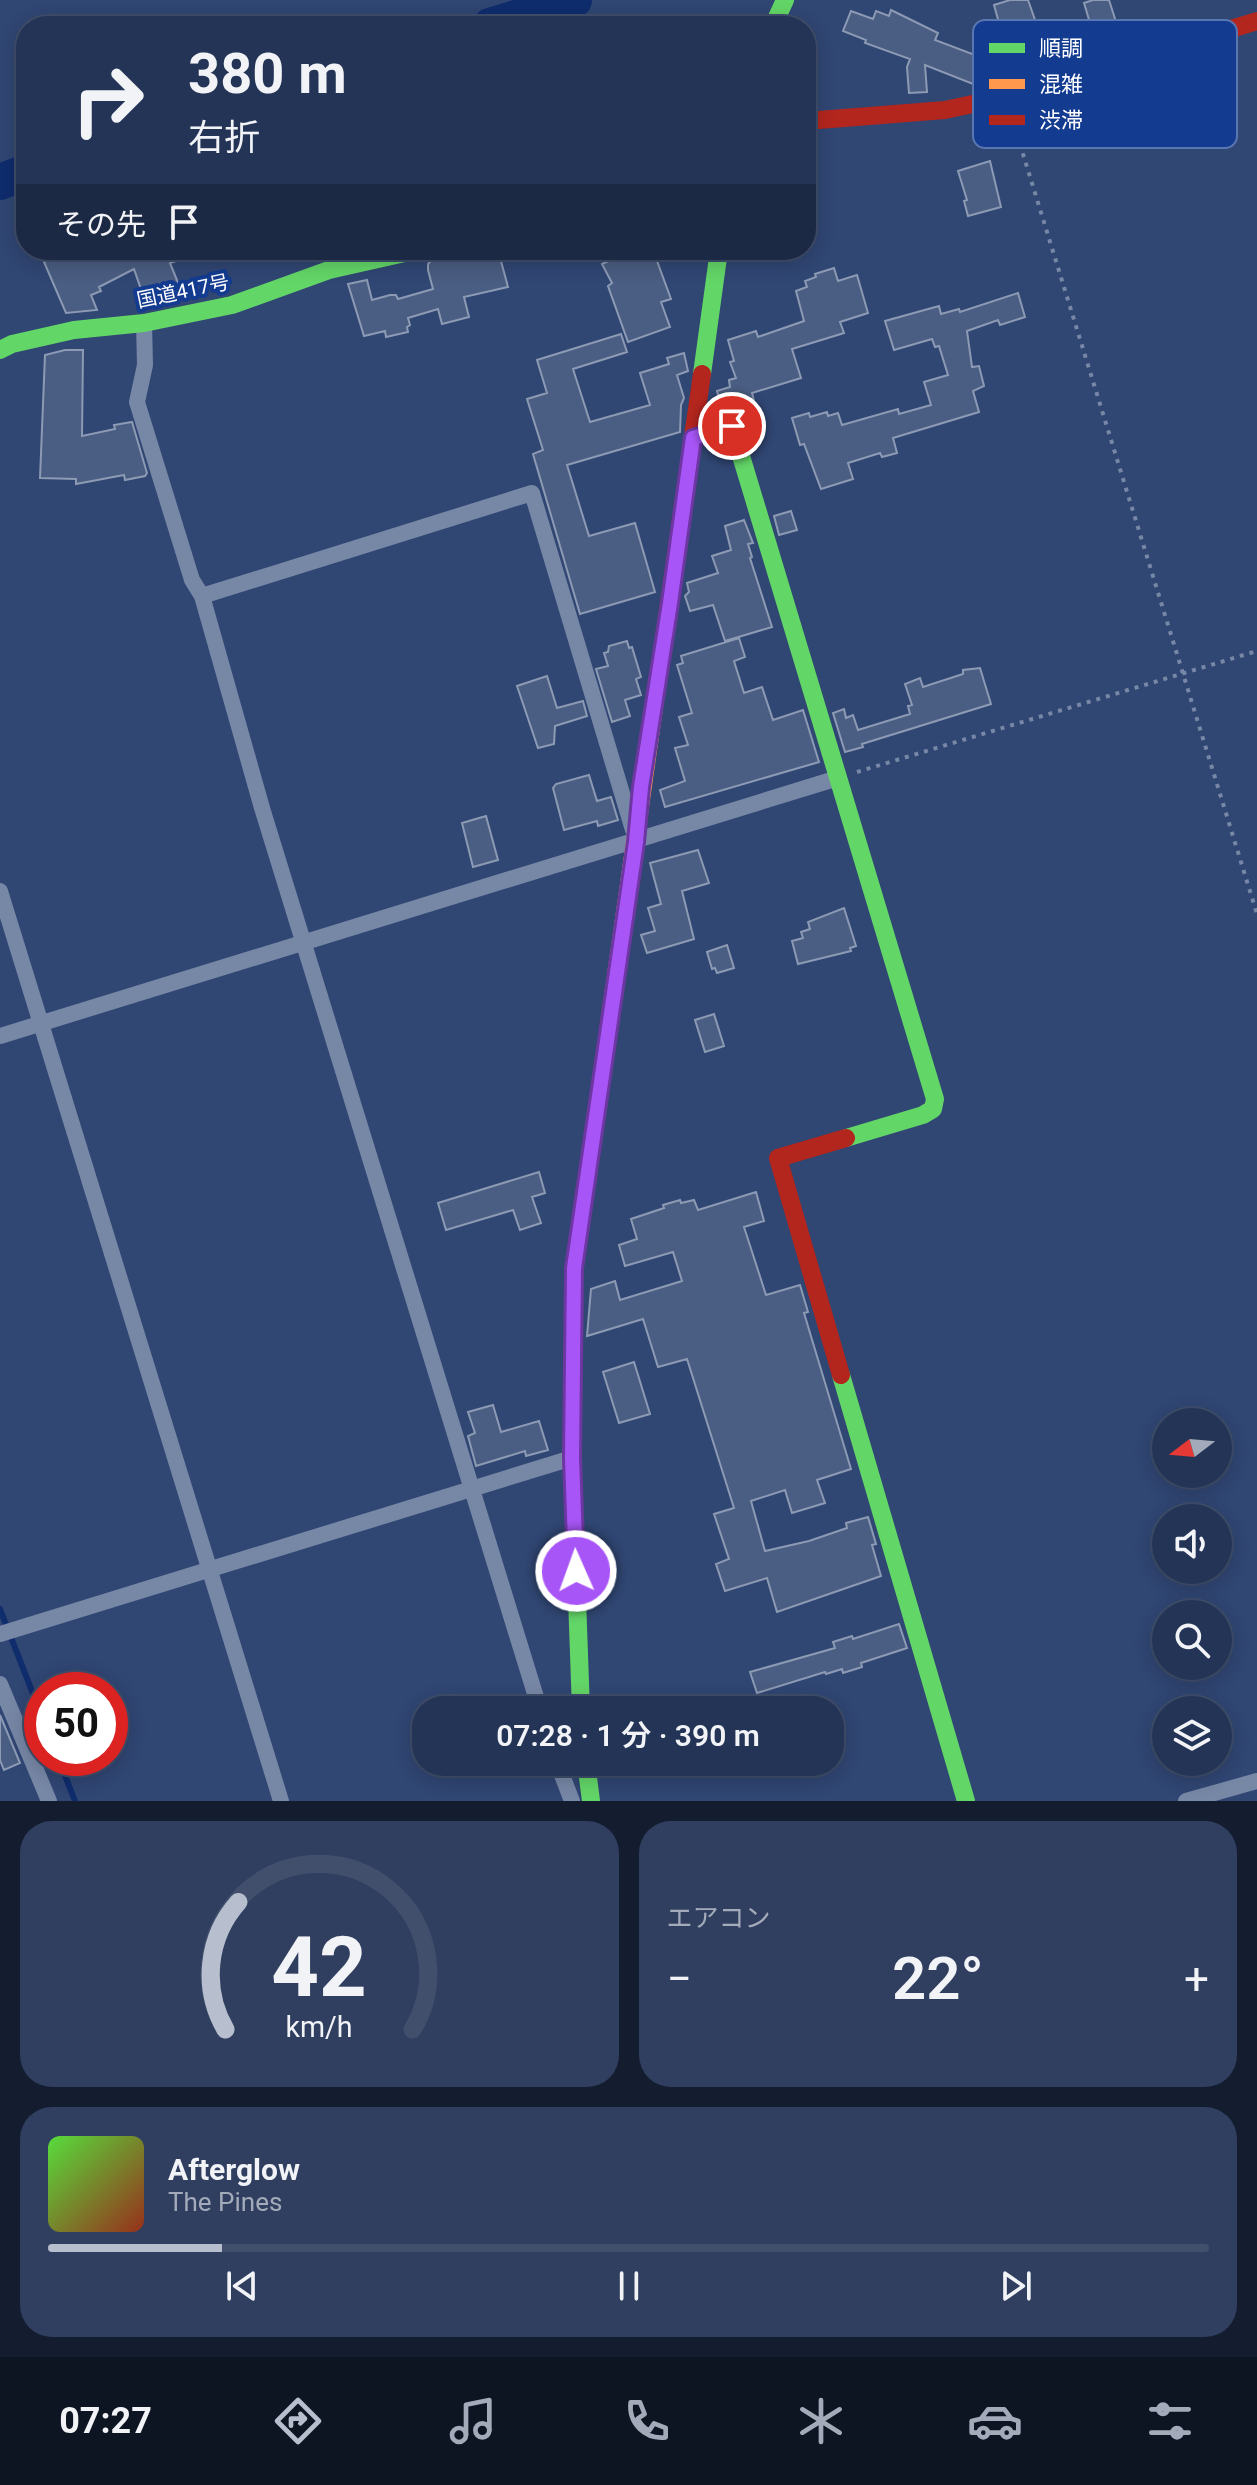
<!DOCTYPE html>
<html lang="ja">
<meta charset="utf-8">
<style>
body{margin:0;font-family:Roboto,"Noto Sans JP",sans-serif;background:#303f60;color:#f1f3f6;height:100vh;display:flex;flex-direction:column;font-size:30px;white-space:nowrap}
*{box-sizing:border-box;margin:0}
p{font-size:26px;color:#a3aab9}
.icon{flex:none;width:44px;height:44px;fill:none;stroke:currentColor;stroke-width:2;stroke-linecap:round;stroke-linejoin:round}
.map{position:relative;height:1801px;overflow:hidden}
.sheet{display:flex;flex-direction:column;gap:20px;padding:20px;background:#141d2f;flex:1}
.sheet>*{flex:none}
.banner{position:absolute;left:16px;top:16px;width:800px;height:244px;border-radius:32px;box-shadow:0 4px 20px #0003,0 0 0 2px #414f6c;background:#243456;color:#f1f3f6;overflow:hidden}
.needle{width:52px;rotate:254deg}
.fabs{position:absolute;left:1152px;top:1408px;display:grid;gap:16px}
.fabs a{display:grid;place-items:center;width:80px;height:80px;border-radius:50%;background:#243456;box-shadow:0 4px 20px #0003,0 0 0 2px #414f6c;font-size:40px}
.speed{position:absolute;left:24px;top:1672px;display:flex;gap:16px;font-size:40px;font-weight:700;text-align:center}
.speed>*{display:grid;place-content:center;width:104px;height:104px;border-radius:50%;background:#243456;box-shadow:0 4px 20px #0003,0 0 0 2px #414f6c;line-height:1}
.speed .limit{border:12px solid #d22;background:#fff;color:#111}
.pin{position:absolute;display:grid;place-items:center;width:68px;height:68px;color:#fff;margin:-34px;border:4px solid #fff;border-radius:50%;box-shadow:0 2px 8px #0007}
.me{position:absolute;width:88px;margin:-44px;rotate:358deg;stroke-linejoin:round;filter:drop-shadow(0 0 6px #0008)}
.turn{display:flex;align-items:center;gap:28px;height:168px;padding:0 40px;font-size:36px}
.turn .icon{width:104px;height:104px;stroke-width:2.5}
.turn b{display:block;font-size:56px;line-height:68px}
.then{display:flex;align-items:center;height:76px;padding:0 40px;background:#0003;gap:16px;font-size:30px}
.big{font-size:60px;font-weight:600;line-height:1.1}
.sheet .widget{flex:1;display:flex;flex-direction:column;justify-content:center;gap:12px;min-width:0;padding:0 28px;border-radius:32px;background:#303f60}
.sheet .dial{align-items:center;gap:0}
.dial svg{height:208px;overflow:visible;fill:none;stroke:#414f6c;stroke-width:7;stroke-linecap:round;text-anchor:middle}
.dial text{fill:#f1f3f6;stroke:none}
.song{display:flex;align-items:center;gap:24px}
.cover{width:96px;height:96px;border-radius:12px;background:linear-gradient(135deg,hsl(110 70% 55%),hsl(10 70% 35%))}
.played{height:8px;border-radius:4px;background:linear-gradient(90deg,#b7bece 15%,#414f6c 15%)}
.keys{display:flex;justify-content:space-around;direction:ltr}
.heat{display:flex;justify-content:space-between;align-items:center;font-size:44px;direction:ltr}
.sheet .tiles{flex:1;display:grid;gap:20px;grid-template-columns:1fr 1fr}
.widget:last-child{grid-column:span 2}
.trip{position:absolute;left:412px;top:1696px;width:432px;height:80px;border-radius:32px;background:#243456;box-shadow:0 4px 20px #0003,0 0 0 2px #414f6c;font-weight:600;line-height:80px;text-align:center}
.menu{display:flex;height:128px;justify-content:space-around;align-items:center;background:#0e1522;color:#a3aab9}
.menu .icon{width:56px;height:56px}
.menu .current{color:#b7bece}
.menu b{font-size:36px;color:#f1f3f6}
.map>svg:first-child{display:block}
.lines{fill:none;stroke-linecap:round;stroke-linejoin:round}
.stream{stroke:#0f2c6d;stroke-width:6}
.river{stroke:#0f2c6d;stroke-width:36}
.building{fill:#4a5d82;stroke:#8c9ab4;stroke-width:2}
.path{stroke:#7787a6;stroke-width:4;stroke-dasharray:4 6;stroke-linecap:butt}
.street{stroke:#7787a6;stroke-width:16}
.fast{stroke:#63d668;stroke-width:18}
.slow{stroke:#ff974d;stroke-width:18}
.jam{stroke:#b3261e;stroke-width:18}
.route-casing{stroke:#6d37a1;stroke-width:20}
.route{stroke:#a855f7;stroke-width:14}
.labels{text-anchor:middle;stroke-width:8;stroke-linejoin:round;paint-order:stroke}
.street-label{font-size:20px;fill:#fff;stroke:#133b90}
.key{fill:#133b90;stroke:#5a76b1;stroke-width:2}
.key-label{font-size:22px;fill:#fff}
</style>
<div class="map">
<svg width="1257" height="1801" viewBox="0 0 1257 1801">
<rect width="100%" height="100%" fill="#304673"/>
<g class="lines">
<path class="stream" d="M 0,1609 L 42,1717
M 58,1758 L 75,1801"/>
<path class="river" d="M 490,26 L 574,0
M 0,182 L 26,172"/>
</g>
<path class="building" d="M 1010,0 L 1028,0 L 1045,48 L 1009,59 L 994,5 Z
M 1093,0 L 1109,0 L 1117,25 L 1093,33 L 1084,3 Z
M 891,10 L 938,33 L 935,40 L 983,58 L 973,84 L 925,65 L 927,92 L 909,93 L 907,67 L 910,59 L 865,43 L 866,40 L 843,31 L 851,11 L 873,19 L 876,11 L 889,16 Z
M 990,161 L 1001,207 L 968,216 L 964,201 L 967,200 L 958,171 Z
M 71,250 L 199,250 L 200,253 L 170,263 L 183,295 L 146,304 L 134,269 L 99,287 L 101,291 L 91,295 L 97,310 L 66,313 L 44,262 Z
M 489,250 L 498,250 L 508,287 L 464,297 L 469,317 L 442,324 L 438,309 L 408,318 L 410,325 L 407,327 L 408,332 L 386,337 L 385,331 L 364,336 L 348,284 L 367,280 L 372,300 L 390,295 L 396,295 L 398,299 L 433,289 L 428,270 L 428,264 L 434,257 L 443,255 L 444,258 L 450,256 L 451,259 Z
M 606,250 L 653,250 L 671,299 L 661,302 L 670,327 L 628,342 L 608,286 L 612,283 L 602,264 L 611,260 Z
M 834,268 L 838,281 L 857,275 L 868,313 L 840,322 L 844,333 L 792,349 L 801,378 L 752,393 L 756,409 L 739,414 L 734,412 L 723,414 L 717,391 L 730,387 L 729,380 L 736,378 L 730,362 L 734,361 L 728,340 L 756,331 L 758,337 L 804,321 L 796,291 L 807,287 L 805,281 L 816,277 L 815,274 Z
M 1018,293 L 1025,317 L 1000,325 L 998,320 L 967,331 L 972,367 L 979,366 L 984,386 L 973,391 L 979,412 L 893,438 L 897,453 L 882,457 L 880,453 L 848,463 L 853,479 L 821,489 L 804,444 L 800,445 L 792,418 L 809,413 L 810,417 L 827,412 L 828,416 L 838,413 L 842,425 L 898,409 L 899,414 L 931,405 L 924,382 L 948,375 L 939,346 L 935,347 L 932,339 L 894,350 L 885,321 L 939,306 L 941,314 L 959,309 L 960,312 Z
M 621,334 L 627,352 L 573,369 L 590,422 L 650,405 L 640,373 L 669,364 L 667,358 L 684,353 L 688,371 L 677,375 L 684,398 L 681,405 L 680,432 L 567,465 L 589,536 L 635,523 L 655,592 L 580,614 L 533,454 L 543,450 L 527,399 L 547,393 L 537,360 Z
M 65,350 L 83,350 L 82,436 L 115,429 L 114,425 L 132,422 L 147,473 L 145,476 L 125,480 L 124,475 L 76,484 L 76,479 L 40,478 L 45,355 Z
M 791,511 L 797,530 L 779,535 L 774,516 Z
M 744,520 L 753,543 L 748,544 L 752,557 L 750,558 L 772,627 L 725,641 L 713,605 L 690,611 L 685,596 L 689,592 L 687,583 L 718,573 L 712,556 L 731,550 L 725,526 Z
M 739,638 L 745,657 L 734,661 L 744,693 L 762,687 L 773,720 L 803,710 L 819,762 L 665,807 L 660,790 L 685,781 L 675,748 L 688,745 L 679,717 L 692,713 L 677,665 L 683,663 L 681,656 Z
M 627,641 L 629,648 L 632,647 L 641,677 L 636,679 L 641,695 L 625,700 L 630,716 L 612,722 L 596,669 L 608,666 L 604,653 L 608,652 L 609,646 Z
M 980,668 L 991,704 L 862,744 L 863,747 L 845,752 L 833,713 L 844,709 L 846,718 L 853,715 L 858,730 L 910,714 L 908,706 L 912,705 L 905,684 L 920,678 L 923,687 L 963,674 L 963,670 Z
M 547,676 L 557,708 L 583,701 L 587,716 L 555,726 L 554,744 L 538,748 L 517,686 Z
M 589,775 L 597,801 L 611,797 L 618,820 L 598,826 L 597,821 L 564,830 L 553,788 L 556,784 Z
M 486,816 L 498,860 L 473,867 L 462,823 Z
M 698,850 L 709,883 L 682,891 L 694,939 L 647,953 L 641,935 L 655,931 L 648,908 L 661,904 L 650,863 Z
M 844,908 L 856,946 L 850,948 L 851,951 L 798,964 L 792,941 L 803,938 L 801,932 L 810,929 L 808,922 Z
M 727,945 L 734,968 L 717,973 L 715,968 L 712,969 L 707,952 Z
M 714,1014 L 724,1046 L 705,1052 L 695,1020 Z
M 539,1172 L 545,1193 L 532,1197 L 541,1223 L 520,1230 L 513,1210 L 446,1230 L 438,1203 Z
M 756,1192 L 764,1221 L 744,1227 L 766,1295 L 800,1285 L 808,1312 L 804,1313 L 851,1469 L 817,1480 L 825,1503 L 792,1513 L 785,1490 L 751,1501 L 765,1551 L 809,1541 L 847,1528 L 846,1523 L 868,1517 L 876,1544 L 872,1545 L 881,1576 L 777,1612 L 767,1578 L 725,1591 L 716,1564 L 729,1559 L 714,1514 L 734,1508 L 687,1359 L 658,1367 L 643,1319 L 587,1336 L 591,1289 L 615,1281 L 620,1300 L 682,1281 L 673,1252 L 625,1266 L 619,1245 L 637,1239 L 631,1219 L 664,1208 L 663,1205 L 680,1200 L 681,1203 L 694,1200 L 698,1210 Z
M 634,1362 L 650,1414 L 619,1423 L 603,1372 Z
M 493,1405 L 501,1432 L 539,1421 L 548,1450 L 526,1456 L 525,1451 L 476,1466 L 468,1436 L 475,1433 L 468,1412 Z
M 899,1624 L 907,1648 L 861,1663 L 862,1667 L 843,1673 L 842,1669 L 826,1674 L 825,1672 L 757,1693 L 750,1672 L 835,1648 L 833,1642 L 852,1636 L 853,1639 Z
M 0,1715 L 20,1763 L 4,1770 L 0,1760 Z"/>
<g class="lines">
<path class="path" d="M 1011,115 L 1257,914
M 857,772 L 1257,651"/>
<path class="street" d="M 144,323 L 145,365 L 137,402 L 192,580 L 202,596 L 262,808 L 540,1710
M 202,596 L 532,493 L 633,830
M 0,891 L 281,1801
M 0,1036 L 838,778
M 0,1634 L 572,1458
M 0,1684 L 49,1801
M 557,1762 L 572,1801
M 1186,1801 L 1257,1781"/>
<path class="fast" d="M 773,26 L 785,0
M 0,350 L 12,344 L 74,330 L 144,323 L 232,305 L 329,270 L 418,250
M 702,374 L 719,250
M 693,438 L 732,426 L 935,1099 L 933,1109 L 923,1115 L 846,1138
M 580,1229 L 574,1268 L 572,1458 L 581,1710
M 841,1375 L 966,1801
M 586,1762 L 591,1801"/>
<path class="slow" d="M 580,1229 L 655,701"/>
<path class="jam" d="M 806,121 L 945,110 L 1005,97 L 1257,21
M 655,701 L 702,374
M 841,1375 L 778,1158 L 846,1138"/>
</g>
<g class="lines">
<defs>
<path id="route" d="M 576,1571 L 572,1458 L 574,1268 L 636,842 L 641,787 L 670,603 L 693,438 L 732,426"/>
</defs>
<use href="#route" class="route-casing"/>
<use href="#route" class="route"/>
</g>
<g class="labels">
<g class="street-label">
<text transform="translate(183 291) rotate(-12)" y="7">国道417号</text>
</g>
</g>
<rect x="973" y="20" width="264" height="128" rx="12" class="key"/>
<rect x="989" y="43" width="36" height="10" fill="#63d668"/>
<rect x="989" y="79" width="36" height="10" fill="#ff974d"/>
<rect x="989" y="115" width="36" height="10" fill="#b3261e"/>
<g class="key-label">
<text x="1039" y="56">順調</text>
<text x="1039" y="92">混雑</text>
<text x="1039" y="128">渋滞</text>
</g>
</svg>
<div class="fabs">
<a><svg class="needle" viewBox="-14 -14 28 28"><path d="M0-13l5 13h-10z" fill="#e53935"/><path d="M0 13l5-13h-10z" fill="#a3aab9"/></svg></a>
<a><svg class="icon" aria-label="sound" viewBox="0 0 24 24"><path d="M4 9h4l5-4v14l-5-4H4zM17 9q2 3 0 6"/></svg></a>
<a><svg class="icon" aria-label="search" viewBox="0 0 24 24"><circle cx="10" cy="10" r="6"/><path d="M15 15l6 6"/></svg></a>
<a><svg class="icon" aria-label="layers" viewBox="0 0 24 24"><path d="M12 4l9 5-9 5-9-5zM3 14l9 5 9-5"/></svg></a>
</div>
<div class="speed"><div class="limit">50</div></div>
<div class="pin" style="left:732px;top:426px;background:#d93025"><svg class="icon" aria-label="arrive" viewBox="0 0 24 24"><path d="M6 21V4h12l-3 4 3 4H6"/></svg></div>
<svg class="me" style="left:576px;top:1571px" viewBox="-20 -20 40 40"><circle r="17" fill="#a855f7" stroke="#fff" stroke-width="3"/><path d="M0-11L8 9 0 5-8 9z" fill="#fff"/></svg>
<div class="trip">07:28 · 1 分 · 390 m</div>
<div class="banner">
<div class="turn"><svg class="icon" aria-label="right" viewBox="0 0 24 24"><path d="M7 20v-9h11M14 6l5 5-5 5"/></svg><div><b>380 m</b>右折</div></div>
<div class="then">その先<svg class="icon" aria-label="arrive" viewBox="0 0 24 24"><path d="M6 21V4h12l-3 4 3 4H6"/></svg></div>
</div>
</div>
<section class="sheet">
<div class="tiles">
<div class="widget dial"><svg viewBox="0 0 100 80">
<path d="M14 69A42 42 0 1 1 86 69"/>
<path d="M14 69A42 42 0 0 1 19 20" stroke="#b7bece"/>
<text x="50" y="56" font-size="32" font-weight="700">42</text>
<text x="50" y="72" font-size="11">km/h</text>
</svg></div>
<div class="widget"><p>エアコン</p>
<div class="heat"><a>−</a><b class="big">22°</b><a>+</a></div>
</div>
<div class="widget">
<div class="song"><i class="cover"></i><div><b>Afterglow</b><p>The Pines</p></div></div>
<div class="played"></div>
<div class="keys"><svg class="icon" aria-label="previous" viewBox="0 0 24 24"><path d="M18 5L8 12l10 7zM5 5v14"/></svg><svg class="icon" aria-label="pause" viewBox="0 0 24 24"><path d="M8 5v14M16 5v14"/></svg><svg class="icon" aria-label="next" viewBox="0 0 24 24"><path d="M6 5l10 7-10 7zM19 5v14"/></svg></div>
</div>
</div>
</section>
<nav class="menu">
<b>07:27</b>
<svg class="icon current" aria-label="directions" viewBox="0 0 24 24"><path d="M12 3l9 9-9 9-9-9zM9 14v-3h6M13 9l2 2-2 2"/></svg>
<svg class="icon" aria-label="music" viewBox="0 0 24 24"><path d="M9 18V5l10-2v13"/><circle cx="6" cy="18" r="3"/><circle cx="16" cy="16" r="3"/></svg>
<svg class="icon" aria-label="phone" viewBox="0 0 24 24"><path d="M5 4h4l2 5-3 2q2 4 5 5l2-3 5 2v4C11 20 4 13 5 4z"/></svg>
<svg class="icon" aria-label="climate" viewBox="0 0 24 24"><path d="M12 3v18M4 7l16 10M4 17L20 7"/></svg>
<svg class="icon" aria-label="car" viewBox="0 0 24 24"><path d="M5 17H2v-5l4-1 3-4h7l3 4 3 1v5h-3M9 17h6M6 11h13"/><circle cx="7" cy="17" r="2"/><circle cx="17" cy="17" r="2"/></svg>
<svg class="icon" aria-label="filters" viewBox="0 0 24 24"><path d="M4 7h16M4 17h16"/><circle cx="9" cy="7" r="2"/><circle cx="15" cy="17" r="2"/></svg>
</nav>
